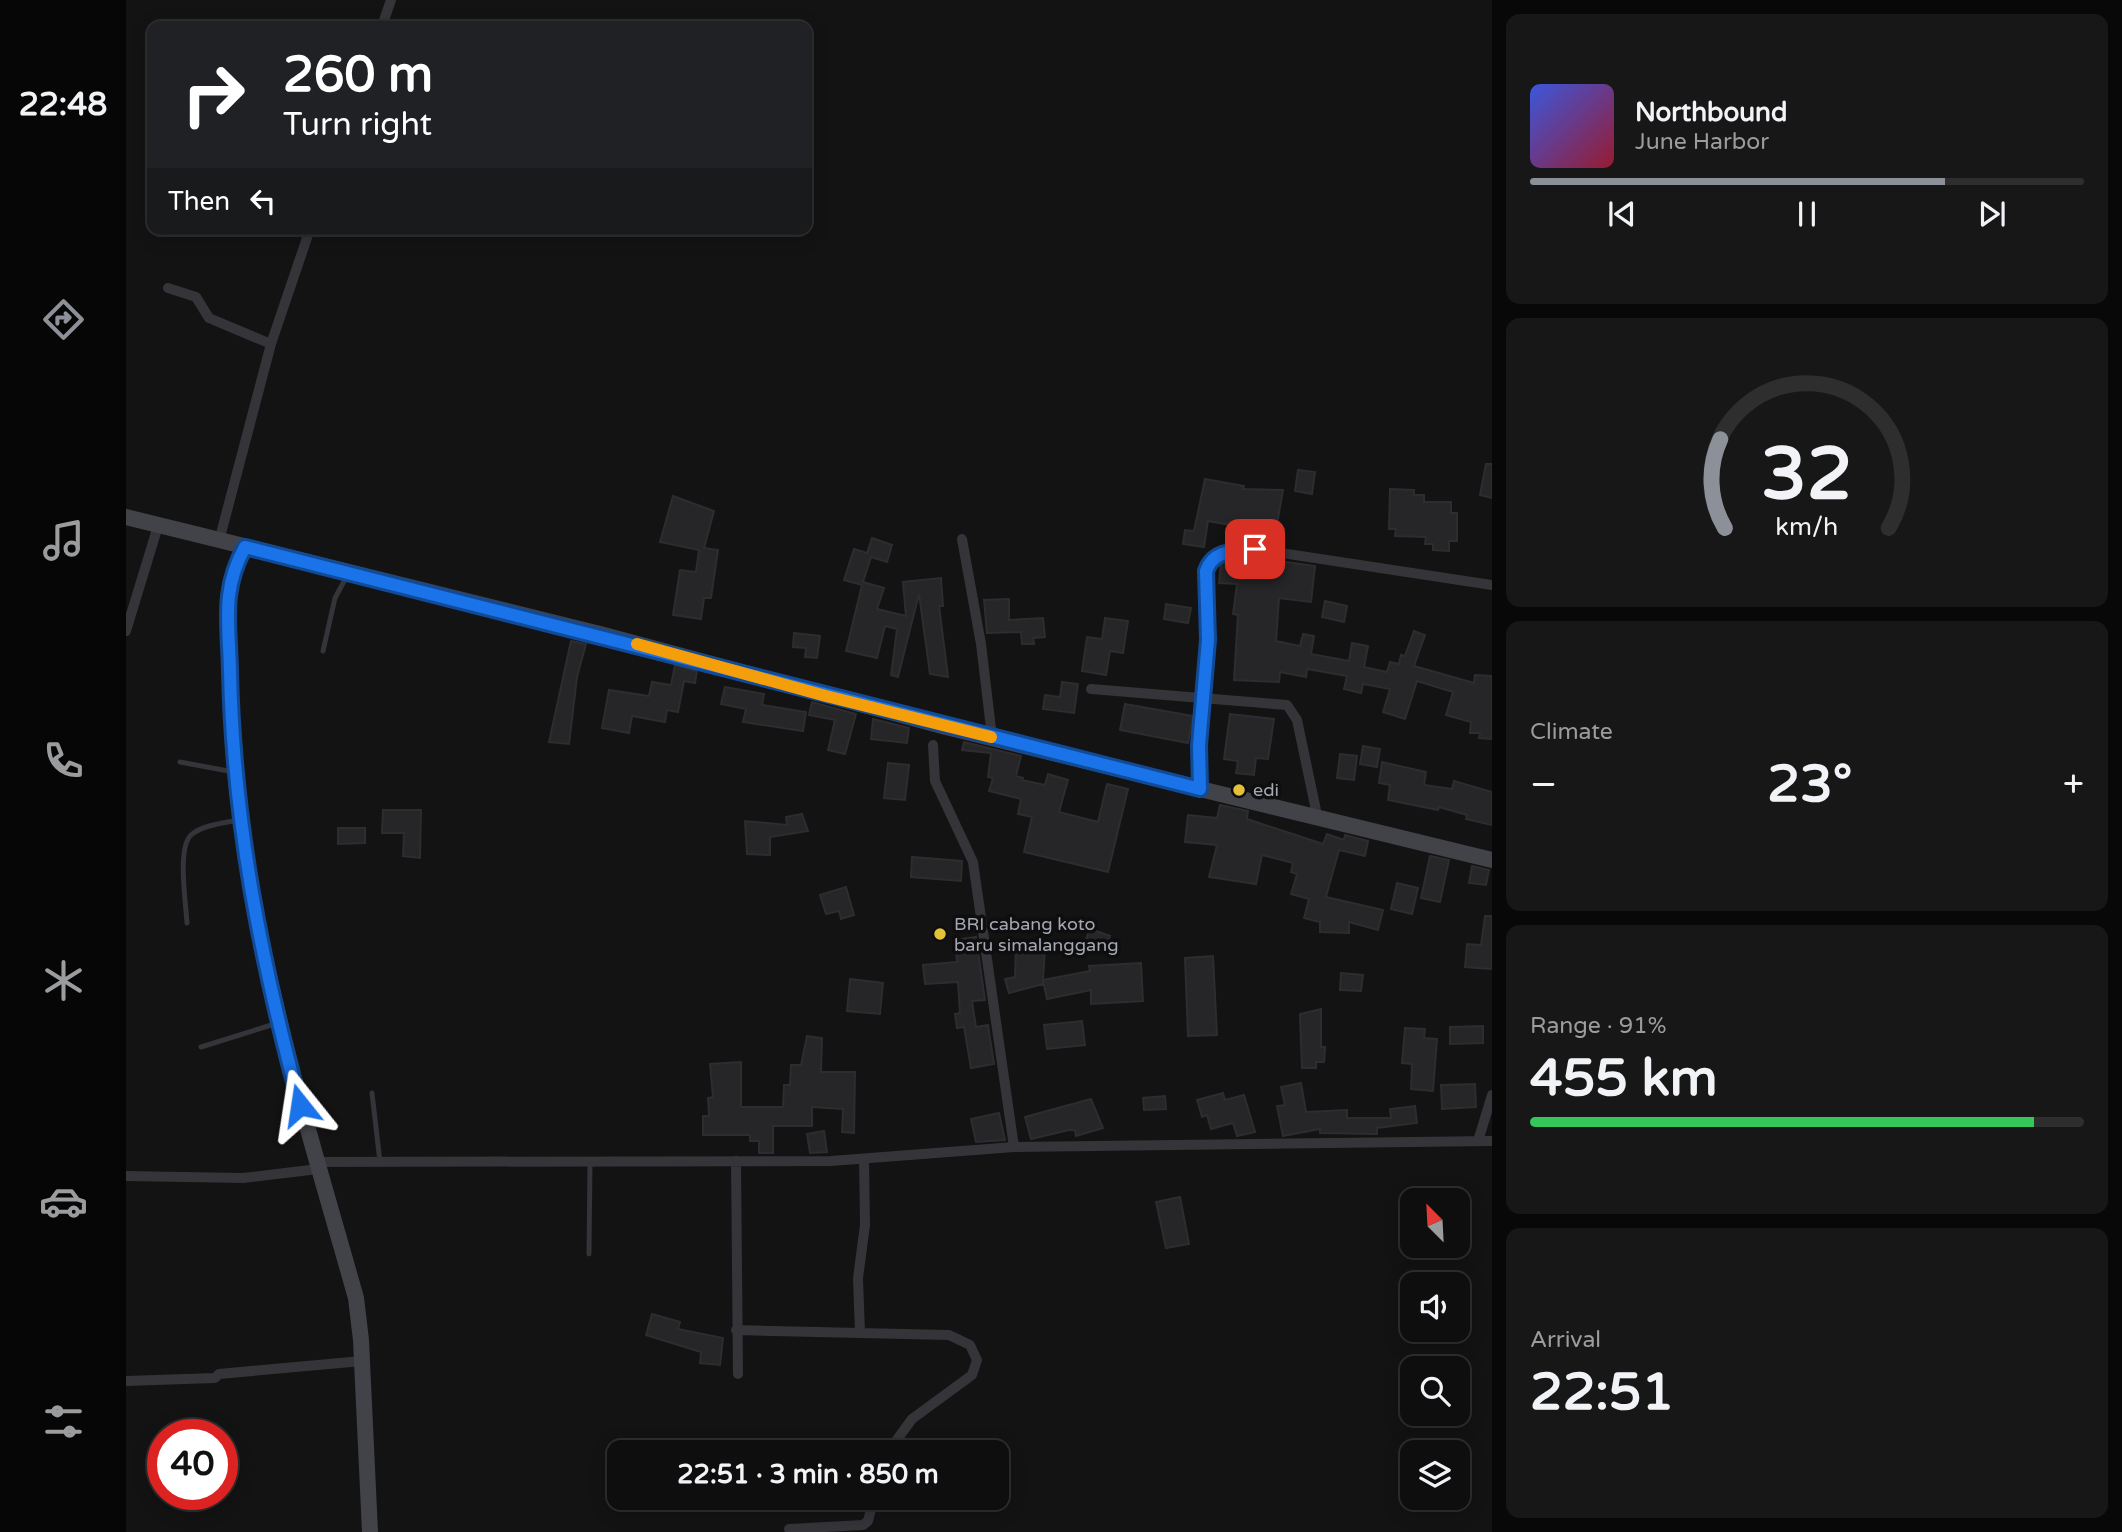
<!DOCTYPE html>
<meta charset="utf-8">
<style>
body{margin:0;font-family:"Varela Round",sans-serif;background:#171718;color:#f1f3f6;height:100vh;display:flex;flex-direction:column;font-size:26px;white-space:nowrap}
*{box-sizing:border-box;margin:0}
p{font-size:23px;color:#9b9c9e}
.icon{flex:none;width:38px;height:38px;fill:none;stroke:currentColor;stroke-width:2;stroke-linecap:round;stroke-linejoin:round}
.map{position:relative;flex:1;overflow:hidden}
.panel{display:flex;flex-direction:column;gap:14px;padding:14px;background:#080808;width:630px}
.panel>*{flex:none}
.hud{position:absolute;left:21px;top:21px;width:665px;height:214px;border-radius:14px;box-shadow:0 4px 18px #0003,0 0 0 2px #2e2e2f;background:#202124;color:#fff;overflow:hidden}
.needle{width:46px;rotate:336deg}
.tools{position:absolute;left:1274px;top:1188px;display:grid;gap:14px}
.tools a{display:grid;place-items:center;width:70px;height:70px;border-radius:14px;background:#0e0e0f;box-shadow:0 4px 18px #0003,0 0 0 2px #2e2e2f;font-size:35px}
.speed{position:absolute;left:21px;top:1419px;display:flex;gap:14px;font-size:35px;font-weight:700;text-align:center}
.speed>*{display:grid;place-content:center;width:91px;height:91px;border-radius:50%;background:#0e0e0f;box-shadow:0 4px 18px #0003,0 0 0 2px #2e2e2f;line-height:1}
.speed .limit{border:10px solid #d22;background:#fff;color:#111}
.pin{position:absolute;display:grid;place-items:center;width:60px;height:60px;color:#fff;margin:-30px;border-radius:14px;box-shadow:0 4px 10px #0006}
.me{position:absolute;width:77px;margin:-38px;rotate:345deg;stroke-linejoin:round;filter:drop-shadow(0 0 5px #0008)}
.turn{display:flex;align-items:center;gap:24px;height:147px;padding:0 21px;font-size:32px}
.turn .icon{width:91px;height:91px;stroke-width:2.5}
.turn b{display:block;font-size:49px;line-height:60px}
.then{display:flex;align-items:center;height:66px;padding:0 21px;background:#0003;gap:14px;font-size:26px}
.big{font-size:52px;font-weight:700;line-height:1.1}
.panel .card{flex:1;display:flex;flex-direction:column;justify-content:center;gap:10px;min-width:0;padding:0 24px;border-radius:14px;background:#171718}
.panel .dial{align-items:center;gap:0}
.dial svg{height:182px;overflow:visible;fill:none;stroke:#2e2e2f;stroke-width:7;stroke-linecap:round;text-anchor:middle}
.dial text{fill:#f1f3f6;stroke:none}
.song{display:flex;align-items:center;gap:21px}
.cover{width:84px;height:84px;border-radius:10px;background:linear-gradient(135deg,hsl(230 70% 55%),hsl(350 70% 35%))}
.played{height:7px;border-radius:4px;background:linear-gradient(90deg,#8c9099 75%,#2e2e2f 75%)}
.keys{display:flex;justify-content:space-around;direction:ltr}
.heat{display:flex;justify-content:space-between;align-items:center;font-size:38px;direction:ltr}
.charge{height:10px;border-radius:5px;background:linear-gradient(90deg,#34c759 91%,#2e2e2f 0)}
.trip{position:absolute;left:481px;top:1440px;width:402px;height:70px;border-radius:14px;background:#0e0e0f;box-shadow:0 4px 18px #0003,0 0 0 2px #2e2e2f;font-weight:700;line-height:70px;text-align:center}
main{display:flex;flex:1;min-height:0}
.tabs{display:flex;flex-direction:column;width:126px;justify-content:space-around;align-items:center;background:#060606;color:#9b9c9e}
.tabs .icon{width:49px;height:49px}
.tabs .current{color:#8c9099}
.tabs b{font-size:32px;color:#f1f3f6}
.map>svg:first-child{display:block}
.building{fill:#262628;stroke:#2d2d30;stroke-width:2}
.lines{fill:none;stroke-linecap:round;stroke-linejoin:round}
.lane{stroke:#343439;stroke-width:5}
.street{stroke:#343439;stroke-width:10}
.secondary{stroke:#424349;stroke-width:16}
.route-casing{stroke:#114b97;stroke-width:18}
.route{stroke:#1a73e8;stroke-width:12}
.slow{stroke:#f59e0b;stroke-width:12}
.poi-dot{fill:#e5c13a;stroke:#0e0e0f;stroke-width:2.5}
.labels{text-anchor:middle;stroke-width:7;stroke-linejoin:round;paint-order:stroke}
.poi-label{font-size:18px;fill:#a5a8b4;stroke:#0e0e0f;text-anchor:start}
</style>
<main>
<nav class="tabs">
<b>22:48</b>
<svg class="icon current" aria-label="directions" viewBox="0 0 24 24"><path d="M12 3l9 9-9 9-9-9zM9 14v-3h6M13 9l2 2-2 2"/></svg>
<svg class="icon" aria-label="music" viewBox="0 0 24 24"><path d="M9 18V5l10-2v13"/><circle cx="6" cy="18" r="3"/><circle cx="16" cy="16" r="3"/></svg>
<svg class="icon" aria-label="phone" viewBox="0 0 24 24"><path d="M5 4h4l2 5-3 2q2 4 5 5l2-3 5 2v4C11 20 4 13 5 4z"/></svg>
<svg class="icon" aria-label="climate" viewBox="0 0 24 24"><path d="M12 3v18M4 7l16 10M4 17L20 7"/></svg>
<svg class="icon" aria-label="car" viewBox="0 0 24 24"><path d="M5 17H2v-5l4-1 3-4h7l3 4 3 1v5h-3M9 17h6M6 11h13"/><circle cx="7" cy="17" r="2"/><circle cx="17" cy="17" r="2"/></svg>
<svg class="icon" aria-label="filters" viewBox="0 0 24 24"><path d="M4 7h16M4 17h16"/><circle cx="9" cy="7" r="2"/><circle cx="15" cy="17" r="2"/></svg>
</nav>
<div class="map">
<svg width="1366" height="1532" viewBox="0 0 1366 1532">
<rect width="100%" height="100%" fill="#131314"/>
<path class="building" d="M 1360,464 L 1366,464 L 1366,498 L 1354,495 Z
M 1172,470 L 1189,472 L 1186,494 L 1169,491 Z
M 1079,479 L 1118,486 L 1117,489 L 1157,490 L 1151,524 L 1111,520 L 1110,526 L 1082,521 L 1078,547 L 1057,544 L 1059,530 L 1068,531 Z
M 1264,489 L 1288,490 L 1288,495 L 1298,495 L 1298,502 L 1325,502 L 1325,513 L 1331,513 L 1331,541 L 1323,541 L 1323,551 L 1307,550 L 1307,544 L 1299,544 L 1300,537 L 1269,536 L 1270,529 L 1263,529 Z
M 547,496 L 588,511 L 578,548 L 592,550 L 585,598 L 578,598 L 575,619 L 547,615 L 554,570 L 570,572 L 573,550 L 534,542 Z
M 746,538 L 766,545 L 761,562 L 745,557 L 737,582 L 758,588 L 751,609 L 780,616 L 777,582 L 815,578 L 817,606 L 813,606 L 822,677 L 804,674 L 793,594 L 772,677 L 765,675 L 771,629 L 759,626 L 751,658 L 720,651 L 736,585 L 718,580 L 728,549 L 741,553 Z
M 1124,557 L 1189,566 L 1185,602 L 1153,598 L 1150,641 L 1174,646 L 1177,634 L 1188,636 L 1185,654 L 1223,661 L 1226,643 L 1242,646 L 1238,667 L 1261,672 L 1264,662 L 1273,664 L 1275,655 L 1279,656 L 1288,631 L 1299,635 L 1288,666 L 1348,683 L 1349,675 L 1366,676 L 1366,739 L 1353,738 L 1354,733 L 1344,733 L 1345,722 L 1320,715 L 1327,692 L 1291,681 L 1279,719 L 1257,712 L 1264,689 L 1237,684 L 1235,693 L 1218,689 L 1221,676 L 1181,669 L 1180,677 L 1154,672 L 1153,682 L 1108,680 L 1112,615 L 1107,614 L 1111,584 L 1093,583 L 1095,562 Z
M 883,599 L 883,620 L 917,618 L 919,637 L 907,638 L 908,644 L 896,644 L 895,632 L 861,633 L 858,600 Z
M 1199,601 L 1221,606 L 1218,622 L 1196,617 Z
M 1040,604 L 1065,608 L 1062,623 L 1038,619 Z
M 979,618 L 1002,621 L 997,653 L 984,651 L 980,675 L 956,671 L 961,637 L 976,639 Z
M 668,633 L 694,636 L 691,658 L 679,657 L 680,648 L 667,647 Z
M 445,641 L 460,644 L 451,677 L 443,744 L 423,742 Z
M 549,665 L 571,671 L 569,683 L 558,681 L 552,712 L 541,710 L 539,722 L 506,716 L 503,733 L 476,728 L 483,690 L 523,696 L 526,682 L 545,685 Z
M 936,682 L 952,684 L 948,713 L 917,709 L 919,695 L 934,697 Z
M 599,687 L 638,694 L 636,705 L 680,712 L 677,731 L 617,722 L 620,709 L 595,704 Z
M 686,702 L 730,714 L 719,754 L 702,750 L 709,720 L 683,715 Z
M 999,704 L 1067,716 L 1062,743 L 994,730 Z
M 1104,714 L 1148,719 L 1142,759 L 1130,758 L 1128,775 L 1110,773 L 1112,761 L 1098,759 Z
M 747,719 L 783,728 L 781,743 L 745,739 Z
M 838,742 L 895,756 L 890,776 L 897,778 L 896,780 L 919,785 L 922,774 L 942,780 L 933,812 L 972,822 L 981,784 L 1002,789 L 982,872 L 898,852 L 906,817 L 892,814 L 895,799 L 863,791 L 867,778 L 862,777 L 865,753 L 836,750 Z
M 1237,746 L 1254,749 L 1251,767 L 1234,764 Z
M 1214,754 L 1231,756 L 1228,780 L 1211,778 Z
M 1256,762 L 1300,772 L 1298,785 L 1326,789 L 1328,781 L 1366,792 L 1366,825 L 1340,819 L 1341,815 L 1313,807 L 1312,810 L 1262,800 L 1264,785 L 1253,783 Z
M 762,763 L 783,765 L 779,800 L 758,798 Z
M 1094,805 L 1122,811 L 1121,819 L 1197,844 L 1201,834 L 1218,840 L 1219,835 L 1242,841 L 1239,856 L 1213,850 L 1200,897 L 1257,910 L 1252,930 L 1223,922 L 1223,933 L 1194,932 L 1194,922 L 1178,918 L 1183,899 L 1165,894 L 1171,874 L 1165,872 L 1167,863 L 1136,855 L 1130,884 L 1083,877 L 1091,845 L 1059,842 L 1062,815 L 1091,818 Z
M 257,810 L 295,810 L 294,858 L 277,856 L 278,833 L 256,833 Z
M 676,814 L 682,831 L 644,837 L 644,855 L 621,854 L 619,821 L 661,825 L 660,817 Z
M 212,828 L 239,828 L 239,843 L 212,844 Z
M 1304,856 L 1323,860 L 1314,902 L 1295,898 Z
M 786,857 L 836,861 L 835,881 L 785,877 Z
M 1346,866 L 1363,870 L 1360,885 L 1343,883 Z
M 1271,883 L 1292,888 L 1286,914 L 1265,909 Z
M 720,887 L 728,915 L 715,919 L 713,911 L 700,914 L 694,895 Z
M 1359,916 L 1366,916 L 1366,969 L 1339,967 L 1341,944 L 1355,945 Z
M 964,929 L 984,936 L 980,949 L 959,942 Z
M 850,937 L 859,1000 L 846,1001 L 850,1027 L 862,1025 L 868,1064 L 845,1068 L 838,1027 L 831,1028 L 829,1014 L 834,1013 L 832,982 L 799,984 L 797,965 L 831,962 L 829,940 Z
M 890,946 L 919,947 L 917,980 L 964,971 L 963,966 L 1015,963 L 1017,1001 L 965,1004 L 965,990 L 921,999 L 917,981 L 917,984 L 883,993 L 879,979 L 889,977 Z
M 1087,956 L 1091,1035 L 1062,1036 L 1059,958 Z
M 1215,973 L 1237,975 L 1235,991 L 1214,990 Z
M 724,979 L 757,983 L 754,1014 L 721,1011 Z
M 1195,1009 L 1195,1047 L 1199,1047 L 1198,1062 L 1190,1062 L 1190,1068 L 1176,1068 L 1174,1014 Z
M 956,1021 L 959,1045 L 921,1049 L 918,1025 Z
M 1357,1026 L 1357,1043 L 1324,1044 L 1324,1027 Z
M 1279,1028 L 1299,1029 L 1298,1038 L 1311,1039 L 1307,1091 L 1285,1089 L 1286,1064 L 1276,1063 Z
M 681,1036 L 696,1038 L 695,1072 L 729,1072 L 728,1133 L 716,1132 L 717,1109 L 686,1107 L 686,1126 L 647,1126 L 647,1153 L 633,1153 L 633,1141 L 624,1141 L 624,1135 L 577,1135 L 577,1116 L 583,1116 L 582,1098 L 587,1097 L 584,1064 L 615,1062 L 615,1107 L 657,1107 L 658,1085 L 664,1085 L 665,1065 L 675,1065 Z
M 1175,1083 L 1180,1112 L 1221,1110 L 1221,1118 L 1265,1118 L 1264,1109 L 1289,1106 L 1291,1123 L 1251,1128 L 1251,1134 L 1194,1133 L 1194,1129 L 1157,1136 L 1151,1106 L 1159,1105 L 1155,1087 Z
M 1349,1084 L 1350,1107 L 1316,1109 L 1315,1085 Z
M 1097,1093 L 1099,1100 L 1118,1095 L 1129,1132 L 1111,1136 L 1107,1123 L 1085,1129 L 1081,1115 L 1076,1117 L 1071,1100 Z
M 1039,1096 L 1040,1109 L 1018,1110 L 1017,1098 Z
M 965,1099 L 977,1128 L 950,1136 L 949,1130 L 943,1130 L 905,1139 L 899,1117 Z
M 873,1113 L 879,1140 L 850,1142 L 845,1119 Z
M 698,1131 L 701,1152 L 684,1153 L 681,1134 Z
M 1054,1197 L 1063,1244 L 1040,1248 L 1030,1202 Z
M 526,1314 L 554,1322 L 552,1329 L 597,1338 L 594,1365 L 574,1363 L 575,1352 L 520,1335 Z"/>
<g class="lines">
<path class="lane" d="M 197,651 L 209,598 L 222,574
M 54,762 L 108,772
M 61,923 C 60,904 51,848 65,835 C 76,825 98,823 112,820
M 75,1047 L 152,1023
M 246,1093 L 254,1162
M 463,1254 L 464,1161"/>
<path class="street" d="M 256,26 L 265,0
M 42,288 L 70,297 L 83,318 L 145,344
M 836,539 L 855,644 L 866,737
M 93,541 L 145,344 L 184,229
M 0,631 L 32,526
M 965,689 L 1161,705 L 1171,720 L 1191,815
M 807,745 L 809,781 L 847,862 L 888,1147
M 1074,789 C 1073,733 1084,678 1082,621 C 1081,605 1074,577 1083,562 C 1092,549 1114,550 1129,549 L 1366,585
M 1352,1141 L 1366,1095
M 610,1161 L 612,1374
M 190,1162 L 705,1161 L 888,1147 L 1366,1141
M 0,1176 L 117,1178 L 192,1169
M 610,1330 L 734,1333 L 732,1278 L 739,1225 L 738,1159
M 734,1333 L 823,1335 L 844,1345 L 851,1360 L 846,1375 L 786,1419 L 762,1452
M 0,1381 L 89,1378 L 93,1374 L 236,1361
M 663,1529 L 737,1525 L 742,1521 L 748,1498"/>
<path class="secondary" d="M 0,517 L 478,635 L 820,727 L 1366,860
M 119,547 C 94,591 103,627 104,676 C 108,896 171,1089 230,1298 L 235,1340 L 244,1532"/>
</g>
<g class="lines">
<defs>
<path id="route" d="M 174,1105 C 135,961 107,820 104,671 C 103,623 95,590 119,547 L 1074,789 L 1073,745 L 1082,640 L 1080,571 C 1087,550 1109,551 1129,549"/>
</defs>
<use href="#route" class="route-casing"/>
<use href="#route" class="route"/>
<path class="slow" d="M 511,644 L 700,696 L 865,737"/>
</g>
<g class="poi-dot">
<circle cx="1113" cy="790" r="7"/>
<circle cx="814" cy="934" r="7"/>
</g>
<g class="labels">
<g class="poi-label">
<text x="1127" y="796">edi</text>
<text x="828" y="930">BRI cabang koto<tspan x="828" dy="21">baru simalanggang</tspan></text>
</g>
</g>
</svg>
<div class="tools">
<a><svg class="needle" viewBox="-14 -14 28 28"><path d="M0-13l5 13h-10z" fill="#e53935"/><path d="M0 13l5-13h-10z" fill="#9b9c9e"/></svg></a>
<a><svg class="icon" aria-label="sound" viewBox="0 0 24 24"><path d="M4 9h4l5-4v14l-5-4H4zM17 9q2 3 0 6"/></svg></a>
<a><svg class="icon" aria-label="search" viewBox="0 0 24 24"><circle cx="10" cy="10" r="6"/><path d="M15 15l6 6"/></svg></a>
<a><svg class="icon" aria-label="layers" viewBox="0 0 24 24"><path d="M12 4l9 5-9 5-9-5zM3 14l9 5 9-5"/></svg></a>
</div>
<div class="speed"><div class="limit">40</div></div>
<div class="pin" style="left:1129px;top:549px;background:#d93025"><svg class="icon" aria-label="arrive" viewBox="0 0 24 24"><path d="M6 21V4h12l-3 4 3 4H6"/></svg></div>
<svg class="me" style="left:174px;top:1105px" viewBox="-20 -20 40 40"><path d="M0-17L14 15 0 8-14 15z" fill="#1a73e8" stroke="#fff" stroke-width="4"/></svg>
<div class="trip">22:51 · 3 min · 850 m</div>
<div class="hud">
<div class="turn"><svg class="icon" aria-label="right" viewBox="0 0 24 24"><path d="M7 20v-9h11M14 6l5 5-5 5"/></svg><div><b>260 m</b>Turn right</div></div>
<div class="then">Then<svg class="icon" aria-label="left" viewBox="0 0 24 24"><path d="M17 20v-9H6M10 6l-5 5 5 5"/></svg></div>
</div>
</div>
<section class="panel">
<div class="card">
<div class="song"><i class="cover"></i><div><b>Northbound</b><p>June Harbor</p></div></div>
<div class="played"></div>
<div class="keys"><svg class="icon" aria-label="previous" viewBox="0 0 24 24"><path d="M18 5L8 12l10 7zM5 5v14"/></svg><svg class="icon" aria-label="pause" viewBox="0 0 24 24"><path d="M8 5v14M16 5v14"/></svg><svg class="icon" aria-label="next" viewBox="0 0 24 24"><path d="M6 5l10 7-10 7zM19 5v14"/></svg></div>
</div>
<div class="card dial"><svg viewBox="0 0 100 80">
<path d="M14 69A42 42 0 1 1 86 69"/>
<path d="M14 69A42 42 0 0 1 12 30" stroke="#8c9099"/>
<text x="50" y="56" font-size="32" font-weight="700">32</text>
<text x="50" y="72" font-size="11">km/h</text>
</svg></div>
<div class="card"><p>Climate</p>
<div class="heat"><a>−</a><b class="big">23°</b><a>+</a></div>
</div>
<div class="card"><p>Range · 91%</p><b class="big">455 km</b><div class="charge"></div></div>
<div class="card"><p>Arrival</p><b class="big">22:51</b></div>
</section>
</main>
